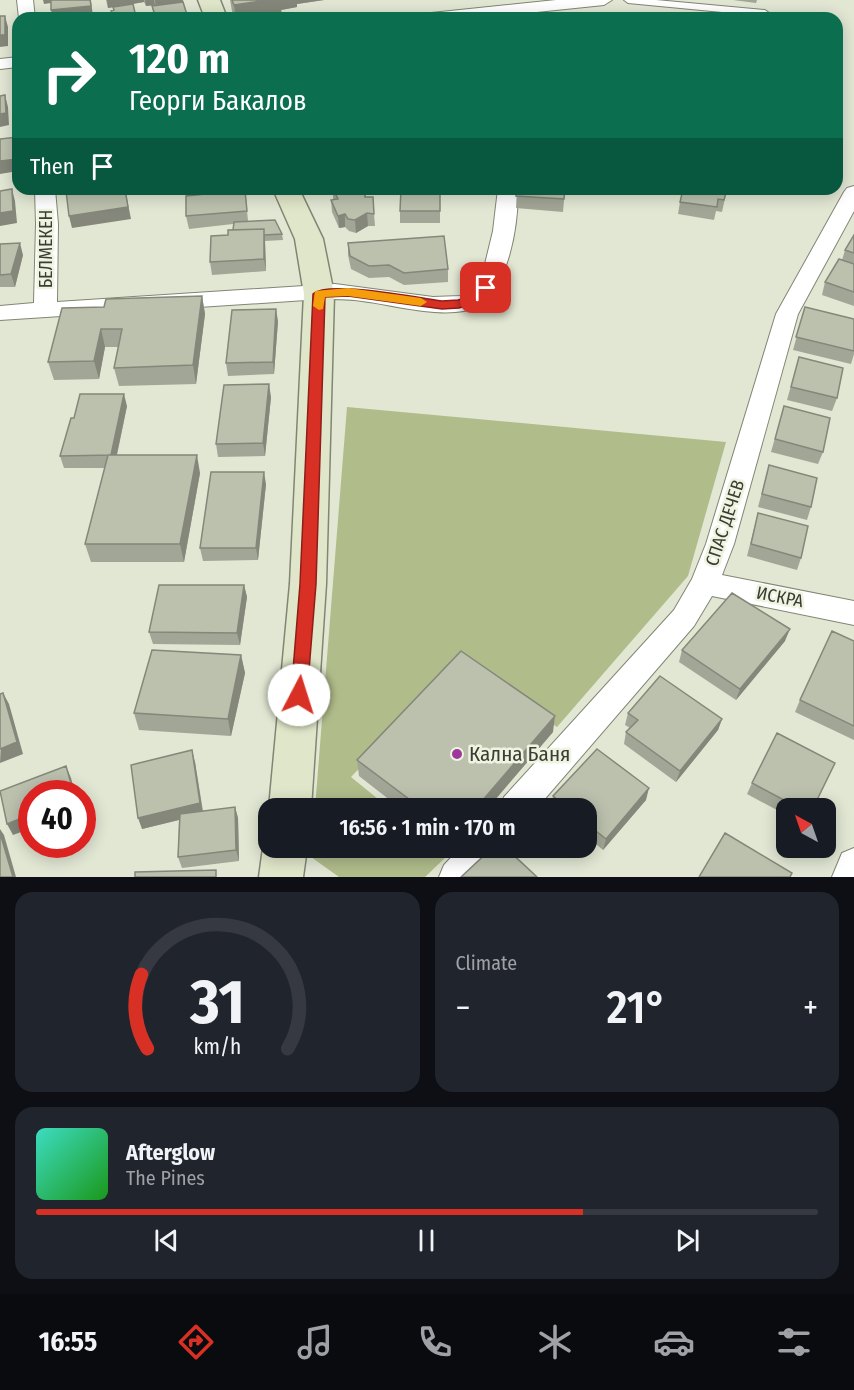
<!DOCTYPE html>
<meta charset="utf-8">
<style>
body{margin:0;font-family:"Fira Sans Condensed",sans-serif;background:#20242c;color:#f1f3f6;height:100vh;display:flex;flex-direction:column;font-size:22px;white-space:nowrap}
*{box-sizing:border-box;margin:0}
p{font-size:20px;color:#9ea1a6}
.icon{flex:none;width:33px;height:33px;fill:none;stroke:currentColor;stroke-width:2;stroke-linecap:round;stroke-linejoin:round}
.map{position:relative;height:877px;overflow:hidden}
.details{display:flex;flex-direction:column;gap:15px;padding:15px;background:#0d0f14;flex:1}
.details>*{flex:none}
.top-card{position:absolute;left:12px;top:12px;width:831px;height:183px;border-radius:18px;box-shadow:0 3px 15px #0003;background:#0b6e4f;color:#fff;overflow:hidden}
.needle{width:39px;rotate:320deg}
.controls{position:absolute;left:776px;top:798px;display:grid;gap:12px}
.controls a{display:grid;place-items:center;width:60px;height:60px;border-radius:12px;background:#171b24;box-shadow:0 3px 15px #0003;font-size:30px}
.speed{position:absolute;left:18px;top:780px;display:flex;gap:12px;font-size:30px;font-weight:700;text-align:center}
.speed>*{display:grid;place-content:center;width:78px;height:78px;border-radius:50%;background:#171b24;box-shadow:0 3px 15px #0003;line-height:1}
.speed .limit{border:9px solid #d22;background:#fff;color:#111}
.pin{position:absolute;display:grid;place-items:center;width:51px;height:51px;color:#fff;margin:-26px;border-radius:12px;box-shadow:0 3px 9px #0006}
.me{position:absolute;width:66px;margin:-33px;rotate:5deg;stroke-linejoin:round;filter:drop-shadow(0 0 4px #0008)}
.turn{display:flex;align-items:center;gap:21px;height:126px;padding:0 18px;font-size:27px}
.turn .icon{width:78px;height:78px;stroke-width:2.5}
.turn b{display:block;font-size:42px;line-height:51px}
.then{display:flex;align-items:center;height:57px;padding:0 18px;background:#0003;gap:12px;font-size:22px}
.big{font-size:45px;font-weight:600;line-height:1.1}
.details .tile{flex:1;display:flex;flex-direction:column;justify-content:center;gap:9px;min-width:0;padding:0 21px;border-radius:18px;background:#20242c}
.details .dial{align-items:center;gap:0}
.dial svg{height:156px;overflow:visible;fill:none;stroke:#363941;stroke-width:7;stroke-linecap:round;text-anchor:middle}
.dial text{fill:#f1f3f6;stroke:none}
.song{display:flex;align-items:center;gap:18px}
.cover{width:72px;height:72px;border-radius:9px;background:linear-gradient(135deg,hsl(170 70% 55%),hsl(120 70% 35%))}
.played{height:6px;border-radius:3px;background:linear-gradient(90deg,#d93025 70%,#363941 70%)}
.keys{display:flex;justify-content:space-around;direction:ltr}
.heat{display:flex;justify-content:space-between;align-items:center;font-size:33px;direction:ltr}
.details .tiles{flex:1;display:grid;gap:15px;grid-template-columns:1fr 1fr}
.tile:last-child{grid-column:span 2}
.trip{position:absolute;left:258px;top:798px;width:339px;height:60px;border-radius:18px;background:#171b24;box-shadow:0 3px 15px #0003;font-weight:600;line-height:60px;text-align:center}
.tab-bar{display:flex;height:96px;justify-content:space-around;align-items:center;background:#090b0e;color:#9ea1a6}
.tab-bar .icon{width:42px;height:42px}
.tab-bar .active{color:#d93025}
.tab-bar b{font-size:27px;color:#f1f3f6}
.map>svg:first-child{display:block}
.green{fill:#b0bc8a}
.lines{fill:none;stroke-linecap:round;stroke-linejoin:round}
.lane-casing{stroke:#818674;stroke-width:2}
.street-casing{stroke:#818674;stroke-width:2}
.secondary-casing{stroke:#818674;stroke-width:3}
.lane{fill:#fff;fill-rule:evenodd}
.street{fill:#fff;fill-rule:evenodd}
.secondary{fill:#e0e6c9;fill-rule:evenodd}
.wall{fill:#a2a696}
.shaded-wall{fill:#84877a}
.building{fill:#bcc1ae;stroke:#84877a;stroke-width:1.5}
.route{fill:#d93025;stroke:#8d1f18;stroke-width:1.5}
.slow{fill:#f59e0b}
.poi-dot{fill:#9e379b;stroke:#eff4e0;stroke-width:2}
.labels{text-anchor:middle;stroke-width:5;stroke-linejoin:round;paint-order:stroke}
.street-label{font-size:18px;fill:#3a3c35;stroke:#eff4e0}
.near-poi-label{font-size:21px;fill:#3a3c35;stroke:#eff4e0;text-anchor:start}
</style>
<div class="map">
<svg width="854" height="877" viewBox="0 0 854 877">
<rect width="100%" height="100%" fill="#e1e7d3"/>
<path class="green" d="M 347,407 L 726,442 L 688,576 L 557,727 L 460,663 L 351,777 L 389,808 L 315,808 Z
M 312,848 L 437,848 L 447,856 L 425,877 L 339,877 L 311,857 Z"/>
<g class="lines">
<defs>
<path id="lane" d="M 624,0 L 656,0 L 765,10 L 769,13 L 765,16 L 628,3 Z"/>
<path id="street" d="M 17,0 L 33,0 L 35,18 L 19,18 Z
M 556,0 L 612,0 L 604,5 L 479,18 L 423,18 L 425,14 L 431,13 Z
M 18,57 L 18,67 L 0,69 L 0,59 Z
M 854,186 L 854,211 L 798,314 L 734,544 L 722,575 L 854,601 L 854,625 L 712,596 L 694,626 L 537,808 L 500,808 L 504,797 L 674,610 L 692,579 L 706,544 L 776,314 L 844,192 L 847,188 Z
M 35,189 L 55,189 L 58,224 L 57,302 L 335,284 L 433,297 L 460,296 L 474,286 L 485,264 L 493,231 L 498,189 L 518,189 C 518,216 514,245 504,271 C 499,282 492,298 481,305 C 450,322 396,305 362,301 C 349,299 335,299 321,299 L 0,320 L 0,306 L 34,303 L 36,224 Z
M 460,848 L 499,848 L 494,859 L 479,877 L 439,877 L 444,865 Z
M 854,848 L 854,877 L 832,877 L 842,853 Z"/>
<path id="secondary" d="M 198,0 L 220,0 L 227,18 L 205,18 Z
M 273,189 L 299,189 L 323,239 L 334,294 L 326,584 L 311,808 L 269,808 L 290,584 L 304,294 L 295,239 Z
M 268,836 L 268,848 L 307,848 L 303,877 L 259,877 L 263,848 Z"/>
</defs>
<use href="#lane" class="lane-casing"/>
<use href="#street" class="street-casing"/>
<use href="#secondary" class="secondary-casing"/>
<use href="#lane" class="lane"/>
<use href="#street" class="street"/>
<use href="#secondary" class="secondary"/>
</g>
<path class="wall" d="M 106,0 L 183,0 L 188,18 L 154,18 L 152,6 L 155,5 L 146,6 L 144,2 L 120,6 L 133,4 L 136,18 L 112,18 L 114,10 L 113,7 L 108,8 Z
M 230,0 L 324,0 L 297,4 L 297,7 L 281,10 L 282,14 L 257,18 L 235,18 L 232,11 Z
M 733,0 L 757,0 L 756,3 Z
M 206,189 L 241,189 L 222,192 L 245,190 L 248,221 L 282,234 L 283,240 L 265,241 L 266,271 L 212,275 L 210,262 L 228,235 L 233,230 L 233,224 L 189,229 L 186,216 L 208,194 Z
M 333,189 L 365,189 L 366,197 L 374,214 L 375,226 L 368,226 L 356,233 L 349,231 L 345,227 L 339,228 L 332,212 L 331,200 L 333,200 Z
M 440,189 L 440,223 L 400,223 L 400,211 Z
M 517,189 L 565,189 L 563,212 L 516,208 Z
M 727,189 L 722,212 L 716,211 L 714,220 L 678,214 L 680,202 Z
M 854,235 L 854,306 L 822,295 L 825,282 L 842,260 L 845,250 Z
M 348,243 L 448,269 L 448,282 L 404,285 L 389,277 L 369,278 L 351,269 L 348,255 Z
M 0,244 L 23,255 L 15,287 L 0,287 Z
M 202,296 L 205,314 L 196,384 L 119,386 L 114,368 L 118,347 L 105,347 L 99,379 L 54,380 L 48,362 L 104,307 Z
M 805,307 L 854,319 L 854,354 L 851,364 L 793,350 Z
M 278,321 L 274,374 L 228,376 L 226,363 Z
M 799,357 L 837,398 L 832,411 L 787,400 Z
M 271,397 L 265,456 L 218,457 L 216,444 Z
M 127,406 L 117,455 L 200,473 L 184,562 L 91,562 L 85,544 L 105,468 L 64,468 L 60,456 L 74,418 Z
M 784,406 L 823,452 L 818,464 L 771,452 Z
M 769,465 L 811,507 L 807,520 L 758,507 Z
M 266,484 L 258,560 L 203,561 L 200,548 Z
M 758,513 L 801,558 L 797,570 L 747,556 Z
M 244,585 L 247,597 L 240,645 L 153,644 L 149,632 Z
M 785,641 L 736,700 L 679,662 L 682,650 Z
M 854,641 L 854,740 L 795,712 L 800,700 Z
M 241,655 L 245,673 L 231,736 L 139,730 L 134,713 Z
M 628,713 L 722,719 L 718,730 L 676,782 L 624,744 L 626,732 L 630,728 L 625,725 Z
M 553,732 L 488,808 L 400,808 L 359,776 L 357,760 Z
M 195,762 L 203,811 L 235,807 L 238,818 L 239,861 L 182,868 L 178,857 L 179,820 L 142,829 Z
M 752,783 L 813,808 L 786,808 L 786,815 L 747,794 Z
M 553,796 L 646,800 L 603,850 L 586,836 L 586,808 L 552,808 L 551,807 Z"/>
<path class="shaded-wall" d="M 43,0 L 72,0 L 44,4 Z
M 91,0 L 93,17 L 84,18 L 53,18 L 51,10 Z
M 107,0 L 144,0 L 144,2 L 108,8 Z
M 145,0 L 154,0 L 155,5 L 146,6 Z
M 155,0 L 183,0 L 183,4 L 156,8 Z
M 267,0 L 324,0 L 297,4 L 297,7 L 281,10 L 282,14 L 257,18 L 236,18 L 234,5 Z
M 5,16 L 8,27 L 8,46 L 0,47 L 0,35 Z
M 5,95 L 8,107 L 9,125 L 0,127 L 0,114 Z
M 18,159 L 18,171 L 0,174 L 0,161 Z
M 12,189 L 15,201 L 17,223 L 0,226 L 0,213 Z
M 125,189 L 131,219 L 72,228 L 69,216 Z
M 208,189 L 241,189 L 208,195 Z
M 367,213 L 368,226 L 356,233 L 355,220 Z
M 345,214 L 345,227 L 339,228 L 338,216 Z
M 264,229 L 265,241 L 266,271 L 264,259 Z
M 20,243 L 23,255 L 15,287 L 11,274 Z
M 202,296 L 205,314 L 196,384 L 193,365 Z
M 276,309 L 278,321 L 274,374 L 273,362 Z
M 101,329 L 105,347 L 99,379 L 94,361 Z
M 269,384 L 271,397 L 265,456 L 263,443 Z
M 124,394 L 127,406 L 114,468 L 111,455 Z
M 197,455 L 200,473 L 184,562 L 180,544 Z
M 264,472 L 266,484 L 258,560 L 256,548 Z
M 244,585 L 247,597 L 240,645 L 237,633 Z
M 790,629 L 785,641 L 736,700 L 740,689 Z
M 241,655 L 245,673 L 231,736 L 228,719 Z
M 3,693 L 9,704 L 23,754 L 0,763 Z
M 555,716 L 553,732 L 488,808 L 476,808 Z
M 722,719 L 718,730 L 676,782 L 680,771 Z
M 192,750 L 195,762 L 203,814 L 142,829 L 138,818 Z
M 66,766 L 71,778 L 75,794 L 74,794 Z
M 649,788 L 646,800 L 603,850 L 606,839 Z
M 235,807 L 238,818 L 239,861 L 236,850 Z
M 32,814 L 32,828 L 13,835 L 7,824 Z
M 0,829 L 4,835 L 16,877 L 13,877 L 0,833 Z"/>
<path class="building" d="M 51,0 L 90,0 L 91,6 L 51,10 Z
M 232,0 L 267,0 L 234,5 Z
M 183,2 L 188,18 L 156,18 L 152,6 Z
M 133,4 L 136,17 L 112,18 L 111,11 L 114,10 L 113,7 Z
M 94,13 L 95,18 L 58,18 L 57,17 Z
M 0,16 L 5,16 L 5,35 L 0,35 Z
M 481,16 L 482,18 L 462,18 Z
M 5,95 L 6,113 L 0,114 L 0,96 Z
M 18,137 L 18,159 L 0,161 L 0,139 Z
M 12,189 L 13,211 L 0,213 L 0,191 Z
M 80,189 L 125,189 L 128,207 L 69,216 L 66,191 Z
M 333,189 L 365,189 L 365,197 L 373,197 L 374,214 L 367,213 L 355,220 L 348,219 L 345,214 L 338,216 L 331,200 L 338,199 Z
M 401,189 L 440,189 L 440,211 L 400,211 Z
M 517,189 L 565,189 L 564,199 L 516,196 Z
M 683,189 L 727,189 L 724,200 L 718,199 L 717,207 L 680,202 Z
M 245,190 L 247,211 L 186,216 L 186,196 Z
M 275,220 L 282,234 L 264,235 L 264,229 L 233,230 L 234,222 Z
M 264,229 L 264,259 L 210,262 L 211,236 L 228,235 L 228,230 Z
M 854,235 L 854,253 L 845,250 Z
M 444,236 L 448,269 L 404,273 L 389,265 L 369,266 L 350,256 L 348,243 Z
M 20,243 L 11,274 L 0,275 L 0,244 Z
M 839,259 L 854,264 L 854,292 L 825,282 Z
M 202,296 L 193,365 L 114,368 L 122,329 L 101,329 L 94,361 L 48,362 L 62,308 L 104,307 L 106,299 Z
M 805,307 L 854,319 L 854,351 L 796,337 Z
M 276,309 L 273,362 L 226,363 L 232,310 Z
M 799,357 L 843,368 L 837,398 L 791,387 Z
M 269,384 L 263,443 L 216,444 L 224,385 Z
M 80,394 L 124,394 L 111,455 L 60,456 L 71,418 L 74,418 Z
M 784,406 L 830,418 L 823,452 L 775,439 Z
M 108,455 L 197,455 L 180,544 L 85,544 Z
M 769,465 L 817,478 L 811,507 L 762,494 Z
M 211,472 L 264,472 L 256,548 L 200,548 Z
M 758,513 L 808,526 L 801,558 L 751,544 Z
M 159,585 L 244,585 L 237,633 L 149,632 Z
M 732,593 L 790,629 L 740,689 L 682,650 Z
M 832,631 L 854,641 L 854,726 L 800,700 Z
M 152,650 L 241,655 L 228,719 L 134,713 Z
M 461,651 L 555,716 L 476,808 L 421,808 L 357,760 Z
M 660,676 L 722,719 L 680,771 L 626,732 L 638,720 L 628,713 Z
M 3,693 L 17,742 L 0,749 L 0,694 Z
M 777,733 L 835,763 L 813,808 L 799,808 L 752,783 Z
M 597,749 L 649,788 L 606,839 L 586,823 L 586,808 L 568,808 L 553,796 Z
M 192,750 L 200,803 L 138,818 L 131,765 Z
M 66,766 L 74,794 L 32,794 L 32,814 L 7,824 L 0,791 Z
M 235,807 L 236,850 L 178,857 L 180,814 Z
M 0,833 L 13,877 L 0,877 Z
M 725,833 L 792,873 L 790,877 L 699,877 Z
M 492,848 L 506,848 L 537,877 L 461,877 Z
M 216,870 L 216,877 L 135,877 L 135,872 Z"/>
<path class="route" d="M 486,284 L 492,288 L 478,302 L 459,308 L 442,309 L 348,296 L 325,297 L 316,584 L 307,695 L 305,700 L 299,702 L 293,700 L 291,695 L 300,584 L 313,294 C 327,280 420,298 442,301 L 458,300 L 469,297 Z"/>
<path class="slow" d="M 348,288 L 421,298 L 427,302 L 421,306 L 348,296 L 325,297 L 323,309 L 319,310 L 313,306 L 315,291 Z"/>
<circle class="poi-dot" cx="457" cy="754" r="6"/>
<g class="labels">
<g class="street-label">
<text transform="translate(46 249) rotate(-90)" y="6">БЕЛМЕКЕН</text>
<text transform="translate(725 523) rotate(-72)" y="6">СПАС ДЕЧЕВ</text>
<text transform="translate(780 597) rotate(11)" y="6">ИСКРА</text>
</g>
<g class="near-poi-label">
<text x="469" y="761">Кална Баня</text>
</g>
</g>
</svg>
<div class="controls">
<a><svg class="needle" viewBox="-14 -14 28 28"><path d="M0-13l5 13h-10z" fill="#e53935"/><path d="M0 13l5-13h-10z" fill="#9ea1a6"/></svg></a>
</div>
<div class="speed"><div class="limit">40</div></div>
<div class="pin" style="left:486px;top:288px;background:#d93025"><svg class="icon" aria-label="arrive" viewBox="0 0 24 24"><path d="M6 21V4h12l-3 4 3 4H6"/></svg></div>
<svg class="me" style="left:299px;top:695px" viewBox="-20 -20 40 40"><circle r="19" fill="#fff"/><path d="M0-13L10 11 0 6-10 11z" fill="#d93025"/></svg>
<div class="trip">16:56 · 1 min · 170 m</div>
<div class="top-card">
<div class="turn"><svg class="icon" aria-label="right" viewBox="0 0 24 24"><path d="M7 20v-9h11M14 6l5 5-5 5"/></svg><div><b>120 m</b>Георги Бакалов</div></div>
<div class="then">Then<svg class="icon" aria-label="arrive" viewBox="0 0 24 24"><path d="M6 21V4h12l-3 4 3 4H6"/></svg></div>
</div>
</div>
<section class="details">
<div class="tiles">
<div class="tile dial"><svg viewBox="0 0 100 80">
<path d="M14 69A42 42 0 1 1 86 69"/>
<path d="M14 69A42 42 0 0 1 11 31" stroke="#d93025"/>
<text x="50" y="56" font-size="32" font-weight="700">31</text>
<text x="50" y="72" font-size="11">km/h</text>
</svg></div>
<div class="tile"><p>Climate</p>
<div class="heat"><a>−</a><b class="big">21°</b><a>+</a></div>
</div>
<div class="tile">
<div class="song"><i class="cover"></i><div><b>Afterglow</b><p>The Pines</p></div></div>
<div class="played"></div>
<div class="keys"><svg class="icon" aria-label="previous" viewBox="0 0 24 24"><path d="M18 5L8 12l10 7zM5 5v14"/></svg><svg class="icon" aria-label="pause" viewBox="0 0 24 24"><path d="M8 5v14M16 5v14"/></svg><svg class="icon" aria-label="next" viewBox="0 0 24 24"><path d="M6 5l10 7-10 7zM19 5v14"/></svg></div>
</div>
</div>
</section>
<nav class="tab-bar">
<b>16:55</b>
<svg class="icon active" aria-label="directions" viewBox="0 0 24 24"><path d="M12 3l9 9-9 9-9-9zM9 14v-3h6M13 9l2 2-2 2"/></svg>
<svg class="icon" aria-label="music" viewBox="0 0 24 24"><path d="M9 18V5l10-2v13"/><circle cx="6" cy="18" r="3"/><circle cx="16" cy="16" r="3"/></svg>
<svg class="icon" aria-label="phone" viewBox="0 0 24 24"><path d="M5 4h4l2 5-3 2q2 4 5 5l2-3 5 2v4C11 20 4 13 5 4z"/></svg>
<svg class="icon" aria-label="climate" viewBox="0 0 24 24"><path d="M12 3v18M4 7l16 10M4 17L20 7"/></svg>
<svg class="icon" aria-label="car" viewBox="0 0 24 24"><path d="M5 17H2v-5l4-1 3-4h7l3 4 3 1v5h-3M9 17h6M6 11h13"/><circle cx="7" cy="17" r="2"/><circle cx="17" cy="17" r="2"/></svg>
<svg class="icon" aria-label="filters" viewBox="0 0 24 24"><path d="M4 7h16M4 17h16"/><circle cx="9" cy="7" r="2"/><circle cx="15" cy="17" r="2"/></svg>
</nav>
